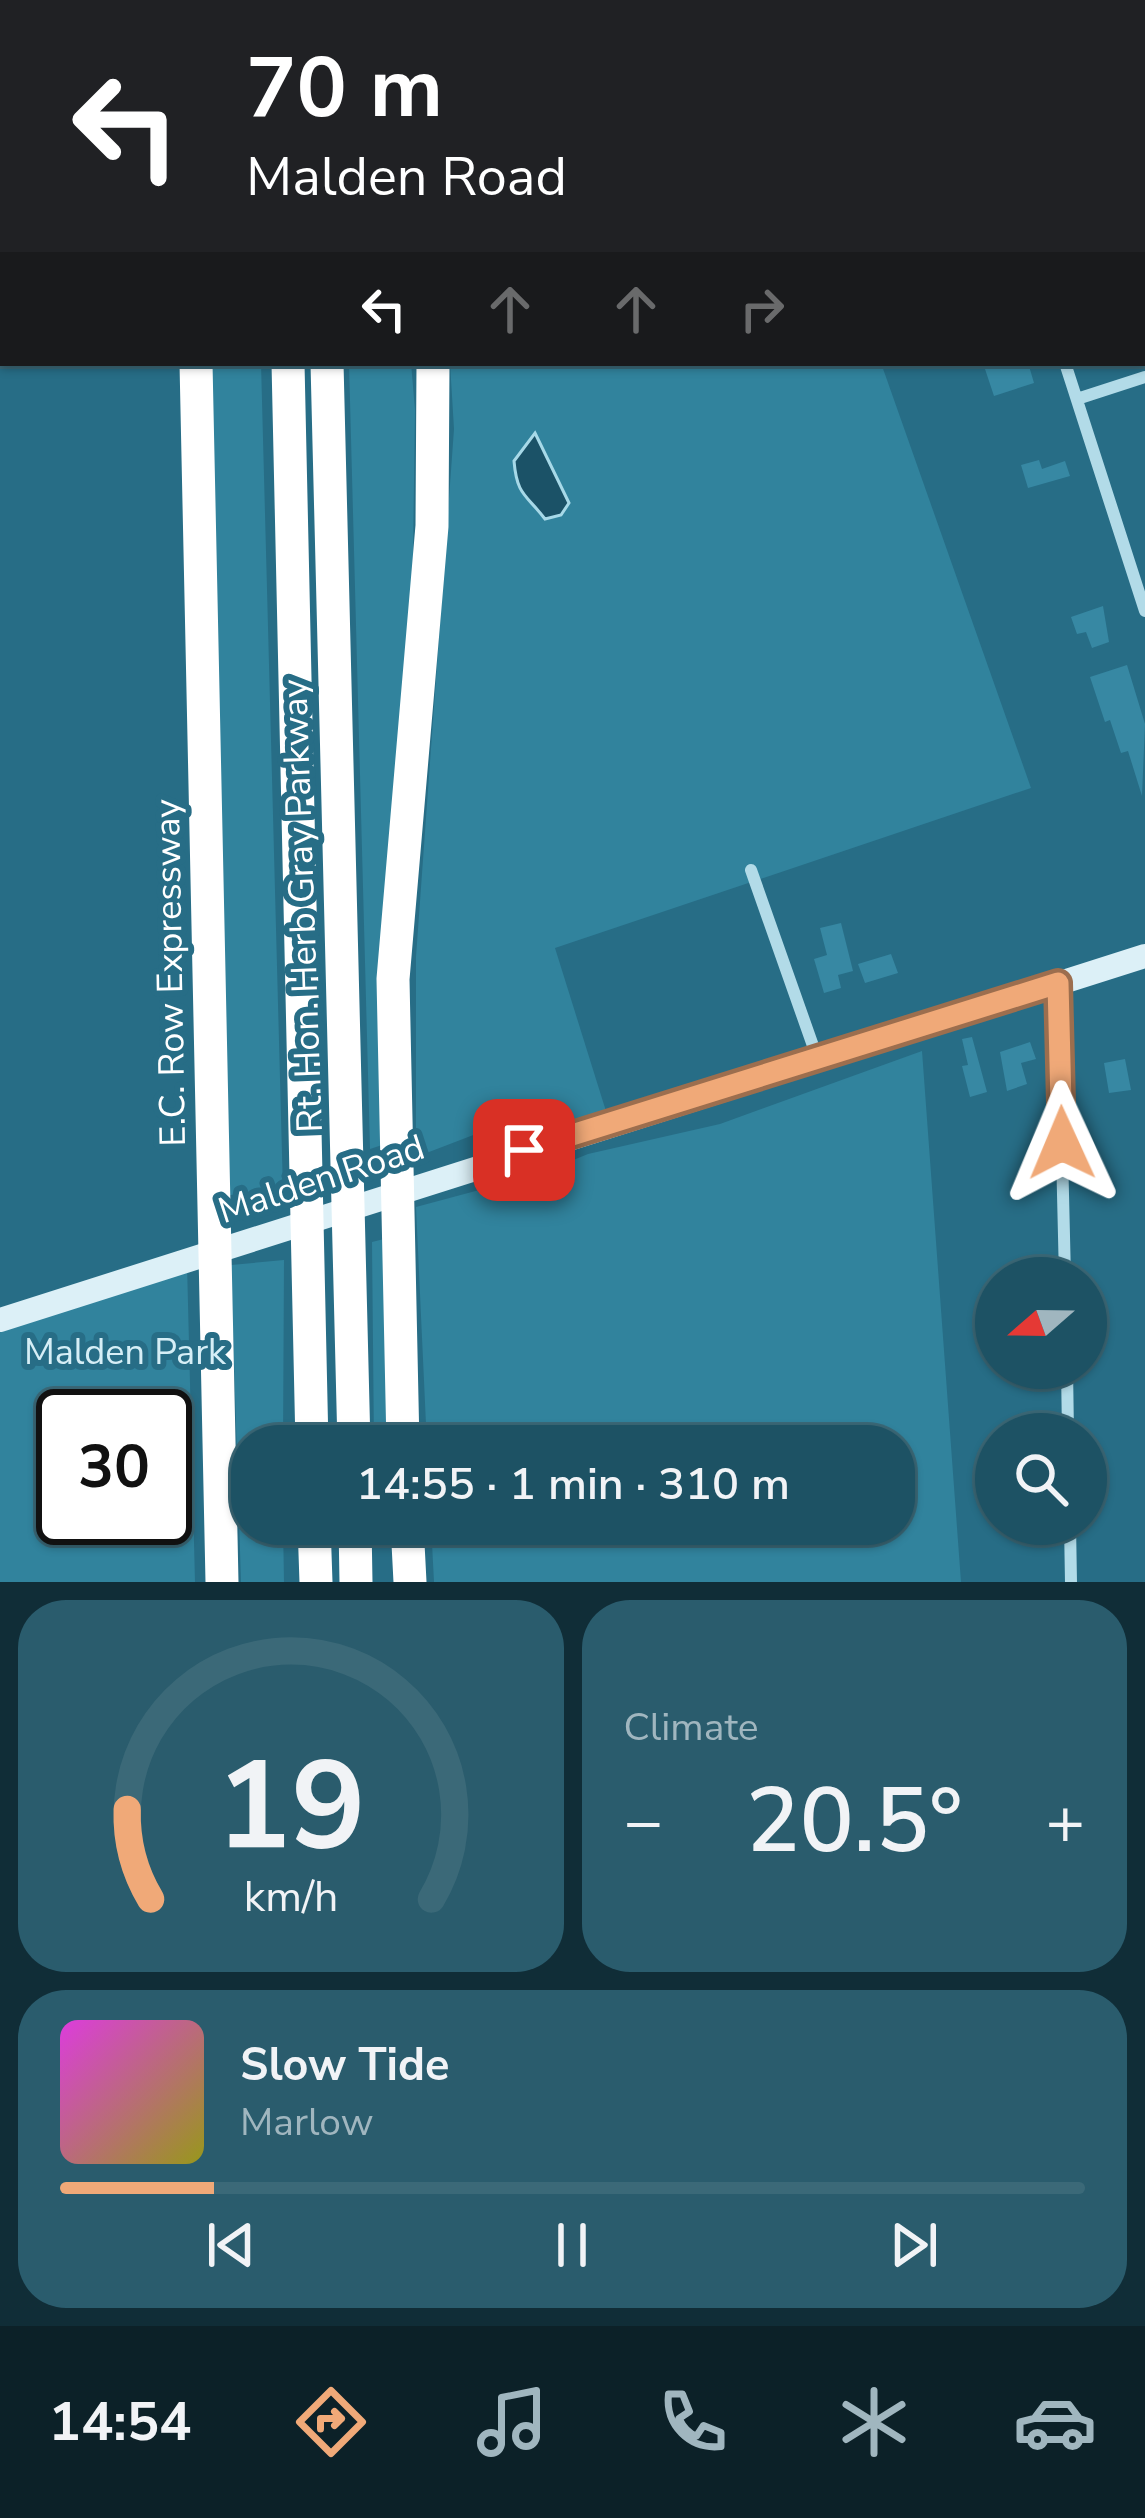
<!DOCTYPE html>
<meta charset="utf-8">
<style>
body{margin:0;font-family:"Nunito Sans",sans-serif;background:#2a5c6d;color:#f1f3f6;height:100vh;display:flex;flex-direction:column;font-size:45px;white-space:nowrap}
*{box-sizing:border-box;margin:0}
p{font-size:39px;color:#a0b6bf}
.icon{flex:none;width:66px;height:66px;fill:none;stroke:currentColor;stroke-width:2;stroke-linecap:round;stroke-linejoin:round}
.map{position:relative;height:1582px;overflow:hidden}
.side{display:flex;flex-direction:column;gap:18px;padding:18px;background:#102d37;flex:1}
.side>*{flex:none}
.guide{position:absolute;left:0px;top:0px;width:1146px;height:366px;box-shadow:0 3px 9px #0004,0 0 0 3px #3b6978;background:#202124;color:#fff;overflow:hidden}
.needle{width:78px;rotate:250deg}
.fabs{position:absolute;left:975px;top:1257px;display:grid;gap:24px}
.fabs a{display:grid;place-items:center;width:132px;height:132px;border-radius:50%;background:#1d5264;box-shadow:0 3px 9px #0004,0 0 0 3px #3b6978;font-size:60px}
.speed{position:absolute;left:36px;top:1389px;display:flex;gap:24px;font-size:60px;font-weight:700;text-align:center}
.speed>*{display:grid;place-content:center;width:156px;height:156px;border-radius:50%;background:#1d5264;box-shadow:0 3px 9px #0004,0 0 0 3px #3b6978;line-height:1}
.speed .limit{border:6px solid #111;border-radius:18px;background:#fff;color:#111}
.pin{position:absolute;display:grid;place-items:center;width:102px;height:102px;color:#fff;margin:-51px;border-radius:24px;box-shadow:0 6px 18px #0006}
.me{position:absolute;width:132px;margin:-66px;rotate:359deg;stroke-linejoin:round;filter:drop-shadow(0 0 9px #0008)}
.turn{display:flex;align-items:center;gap:42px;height:252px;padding:0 48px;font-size:54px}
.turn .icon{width:156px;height:156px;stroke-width:2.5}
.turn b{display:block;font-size:84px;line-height:102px}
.lanes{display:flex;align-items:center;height:114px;padding:0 48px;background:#0003;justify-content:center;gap:60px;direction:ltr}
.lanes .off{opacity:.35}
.big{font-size:90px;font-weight:600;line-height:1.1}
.side .card{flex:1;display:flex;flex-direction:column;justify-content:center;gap:18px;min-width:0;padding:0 42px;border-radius:48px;background:#2a5c6d}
.side .dial{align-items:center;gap:0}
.dial svg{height:312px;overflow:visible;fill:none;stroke:#3b6978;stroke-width:7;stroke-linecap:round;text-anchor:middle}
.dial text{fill:#f1f3f6;stroke:none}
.song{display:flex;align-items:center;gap:36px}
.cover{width:144px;height:144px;border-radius:18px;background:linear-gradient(135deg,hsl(300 70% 55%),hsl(60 70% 35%))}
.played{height:12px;border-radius:6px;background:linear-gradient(90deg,#f0a978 15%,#3b6978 15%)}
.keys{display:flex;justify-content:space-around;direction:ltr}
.heat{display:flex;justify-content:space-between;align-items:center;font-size:66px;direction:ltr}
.side .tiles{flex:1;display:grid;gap:18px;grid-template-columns:1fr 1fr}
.card:last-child{grid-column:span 2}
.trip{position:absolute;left:231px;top:1425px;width:684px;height:120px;border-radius:48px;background:#1d5264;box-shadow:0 3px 9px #0004,0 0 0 3px #3b6978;font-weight:600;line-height:120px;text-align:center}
.menu{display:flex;height:192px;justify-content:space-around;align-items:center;background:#0c2128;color:#a0b6bf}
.menu .icon{width:84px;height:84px}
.menu .on{color:#f0a978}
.menu b{font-size:54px;color:#f1f3f6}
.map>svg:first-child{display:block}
.green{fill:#31839d;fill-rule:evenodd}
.water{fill:#1b5267;stroke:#a7d9e8;stroke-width:3}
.building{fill:#3788a3}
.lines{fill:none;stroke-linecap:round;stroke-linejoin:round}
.minor{stroke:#b2dbe8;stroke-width:12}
.secondary{stroke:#dcf0f7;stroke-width:24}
.motorway{stroke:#fff;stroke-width:33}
.route-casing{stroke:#9c6e4e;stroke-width:30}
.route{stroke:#f0a978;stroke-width:21}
.labels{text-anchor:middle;stroke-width:12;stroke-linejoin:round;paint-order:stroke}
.street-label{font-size:36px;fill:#fff;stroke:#276d86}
.park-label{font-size:36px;fill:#d6eef6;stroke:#276d86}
</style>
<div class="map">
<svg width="1145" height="1582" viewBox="0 0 1145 1582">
<rect width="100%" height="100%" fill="#276d86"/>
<path class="green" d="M 209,363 L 261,363 L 283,1192 L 230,1195 Z
M 349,363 L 411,363 L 415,410 L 412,628 L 385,1144 L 370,1149 Z
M 450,363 L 881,363 L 1031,788 L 555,948 L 610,1124 L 524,1151 L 476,1134 L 416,1157 L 416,957 L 454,429 Z
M 922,1051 L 961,1582 L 434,1582 L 431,1524 L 894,1524 L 894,1446 L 427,1446 L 416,1207 L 539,1174 L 588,1154 L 720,1124 Z
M 384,1239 L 389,1446 L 374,1446 L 372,1242 Z
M 284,1260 L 283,1446 L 252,1446 L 252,1524 L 283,1524 L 284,1582 L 241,1582 L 231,1265 Z
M 187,1264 L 195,1582 L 0,1582 L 0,1324 ZM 63,1416 L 165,1416 L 165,1518 L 63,1518 Z"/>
<path class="water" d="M 535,433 L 569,503 L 561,515 L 545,519 C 526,494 517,496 514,461 Z"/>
<path class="building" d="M 983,363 L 1016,363 L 1018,369 L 1029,366 L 1034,383 L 994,396 Z
M 1039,460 L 1042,469 L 1065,461 L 1070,476 L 1028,488 L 1021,465 Z
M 1103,606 L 1109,642 L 1092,648 L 1086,632 L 1077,634 L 1071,617 Z
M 1127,665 L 1145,724 L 1142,796 L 1128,751 L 1121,753 L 1110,720 L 1105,722 L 1090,677 Z
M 841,923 L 853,971 L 838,975 L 841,988 L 824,993 L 814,959 L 827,955 L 820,928 Z
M 891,954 L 898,973 L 865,983 L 858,964 Z
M 972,1037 L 987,1092 L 970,1097 L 962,1066 L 968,1065 L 962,1039 Z
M 1030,1042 L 1036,1059 L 1021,1063 L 1027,1084 L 1007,1091 L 1000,1052 Z
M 1125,1059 L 1131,1090 L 1109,1093 L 1104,1063 Z"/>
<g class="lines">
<path class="minor" d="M 951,0 L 952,3
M 1065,363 L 1145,611
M 1077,399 L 1145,377
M 751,870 L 818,1060
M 1058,984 L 1065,1278
M 1067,1368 L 1068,1434
M 1070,1524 L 1071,1582"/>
<path class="secondary" d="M 0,1320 L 1145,956"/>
<path class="motorway" d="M 159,0 L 160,3
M 280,0 L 280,3
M 322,0 L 322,3
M 369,0 L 370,3
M 196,363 L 222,1582
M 288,363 L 312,1446
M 327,363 L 354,1446
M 403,1446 L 393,979 L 432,526 L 433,363
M 314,1524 L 316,1582
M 355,1524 L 356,1582
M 407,1524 L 410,1582"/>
</g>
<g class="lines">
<defs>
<path id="route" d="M 524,1150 L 1058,983 L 1062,1143"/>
</defs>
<use href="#route" class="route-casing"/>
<use href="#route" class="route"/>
</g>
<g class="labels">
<g class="street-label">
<text transform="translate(301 906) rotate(-92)" y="13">Rt. Hon. Herb Gray Parkway</text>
<text transform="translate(169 973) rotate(-91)" y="13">E.C. Row Expressway</text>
<text transform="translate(321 1178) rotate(-18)" y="13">Malden Road</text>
</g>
<g class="park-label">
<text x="125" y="1364">Malden Park</text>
</g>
</g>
</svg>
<div class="fabs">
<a><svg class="needle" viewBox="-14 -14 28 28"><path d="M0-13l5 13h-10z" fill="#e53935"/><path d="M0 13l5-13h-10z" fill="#a0b6bf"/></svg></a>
<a><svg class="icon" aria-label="search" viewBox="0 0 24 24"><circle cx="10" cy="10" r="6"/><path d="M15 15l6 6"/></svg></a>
</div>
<div class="speed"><div class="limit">30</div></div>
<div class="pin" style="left:524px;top:1150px;background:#d93025"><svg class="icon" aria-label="arrive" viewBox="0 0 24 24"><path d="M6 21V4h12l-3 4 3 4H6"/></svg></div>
<svg class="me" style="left:1062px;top:1143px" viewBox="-20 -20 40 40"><path d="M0-17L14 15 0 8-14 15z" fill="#f0a978" stroke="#fff" stroke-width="4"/></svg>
<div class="trip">14:55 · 1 min · 310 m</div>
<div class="guide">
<div class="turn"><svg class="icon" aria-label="left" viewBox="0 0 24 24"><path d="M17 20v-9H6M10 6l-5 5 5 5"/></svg><div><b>70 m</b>Malden Road</div></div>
<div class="lanes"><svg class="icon" aria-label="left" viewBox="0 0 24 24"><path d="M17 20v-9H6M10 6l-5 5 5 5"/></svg><svg class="icon off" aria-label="ahead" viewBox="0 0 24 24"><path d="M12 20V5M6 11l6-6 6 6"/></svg><svg class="icon off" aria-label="ahead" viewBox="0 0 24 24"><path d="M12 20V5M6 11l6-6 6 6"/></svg><svg class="icon off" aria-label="right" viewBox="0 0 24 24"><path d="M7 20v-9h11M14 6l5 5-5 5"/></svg></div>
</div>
</div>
<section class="side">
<div class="tiles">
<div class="card dial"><svg viewBox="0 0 100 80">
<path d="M14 69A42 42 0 1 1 86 69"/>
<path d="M14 69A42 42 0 0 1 8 46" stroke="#f0a978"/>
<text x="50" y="56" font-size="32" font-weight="700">19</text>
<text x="50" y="72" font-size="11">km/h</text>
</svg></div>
<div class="card"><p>Climate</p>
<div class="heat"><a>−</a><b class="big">20.5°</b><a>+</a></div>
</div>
<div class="card">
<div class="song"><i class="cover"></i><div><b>Slow Tide</b><p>Marlow</p></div></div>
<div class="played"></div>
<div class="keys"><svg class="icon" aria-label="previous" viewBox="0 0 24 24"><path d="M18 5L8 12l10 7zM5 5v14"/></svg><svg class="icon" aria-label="pause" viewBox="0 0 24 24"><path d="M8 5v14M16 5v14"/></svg><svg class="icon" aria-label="next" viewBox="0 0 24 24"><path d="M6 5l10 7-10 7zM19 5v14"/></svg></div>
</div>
</div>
</section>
<nav class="menu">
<b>14:54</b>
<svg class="icon on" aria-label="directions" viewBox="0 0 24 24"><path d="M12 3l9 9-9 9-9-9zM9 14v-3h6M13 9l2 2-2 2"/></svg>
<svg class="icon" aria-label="music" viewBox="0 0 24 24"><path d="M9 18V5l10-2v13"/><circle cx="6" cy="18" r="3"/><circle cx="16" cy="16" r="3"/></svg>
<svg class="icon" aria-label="phone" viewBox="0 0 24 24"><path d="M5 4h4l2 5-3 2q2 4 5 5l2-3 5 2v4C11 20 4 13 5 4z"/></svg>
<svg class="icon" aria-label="climate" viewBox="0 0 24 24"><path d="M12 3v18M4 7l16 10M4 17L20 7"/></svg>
<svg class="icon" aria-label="car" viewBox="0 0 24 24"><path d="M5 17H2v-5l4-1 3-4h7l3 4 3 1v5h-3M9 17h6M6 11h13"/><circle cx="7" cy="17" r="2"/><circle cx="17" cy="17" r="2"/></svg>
</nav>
